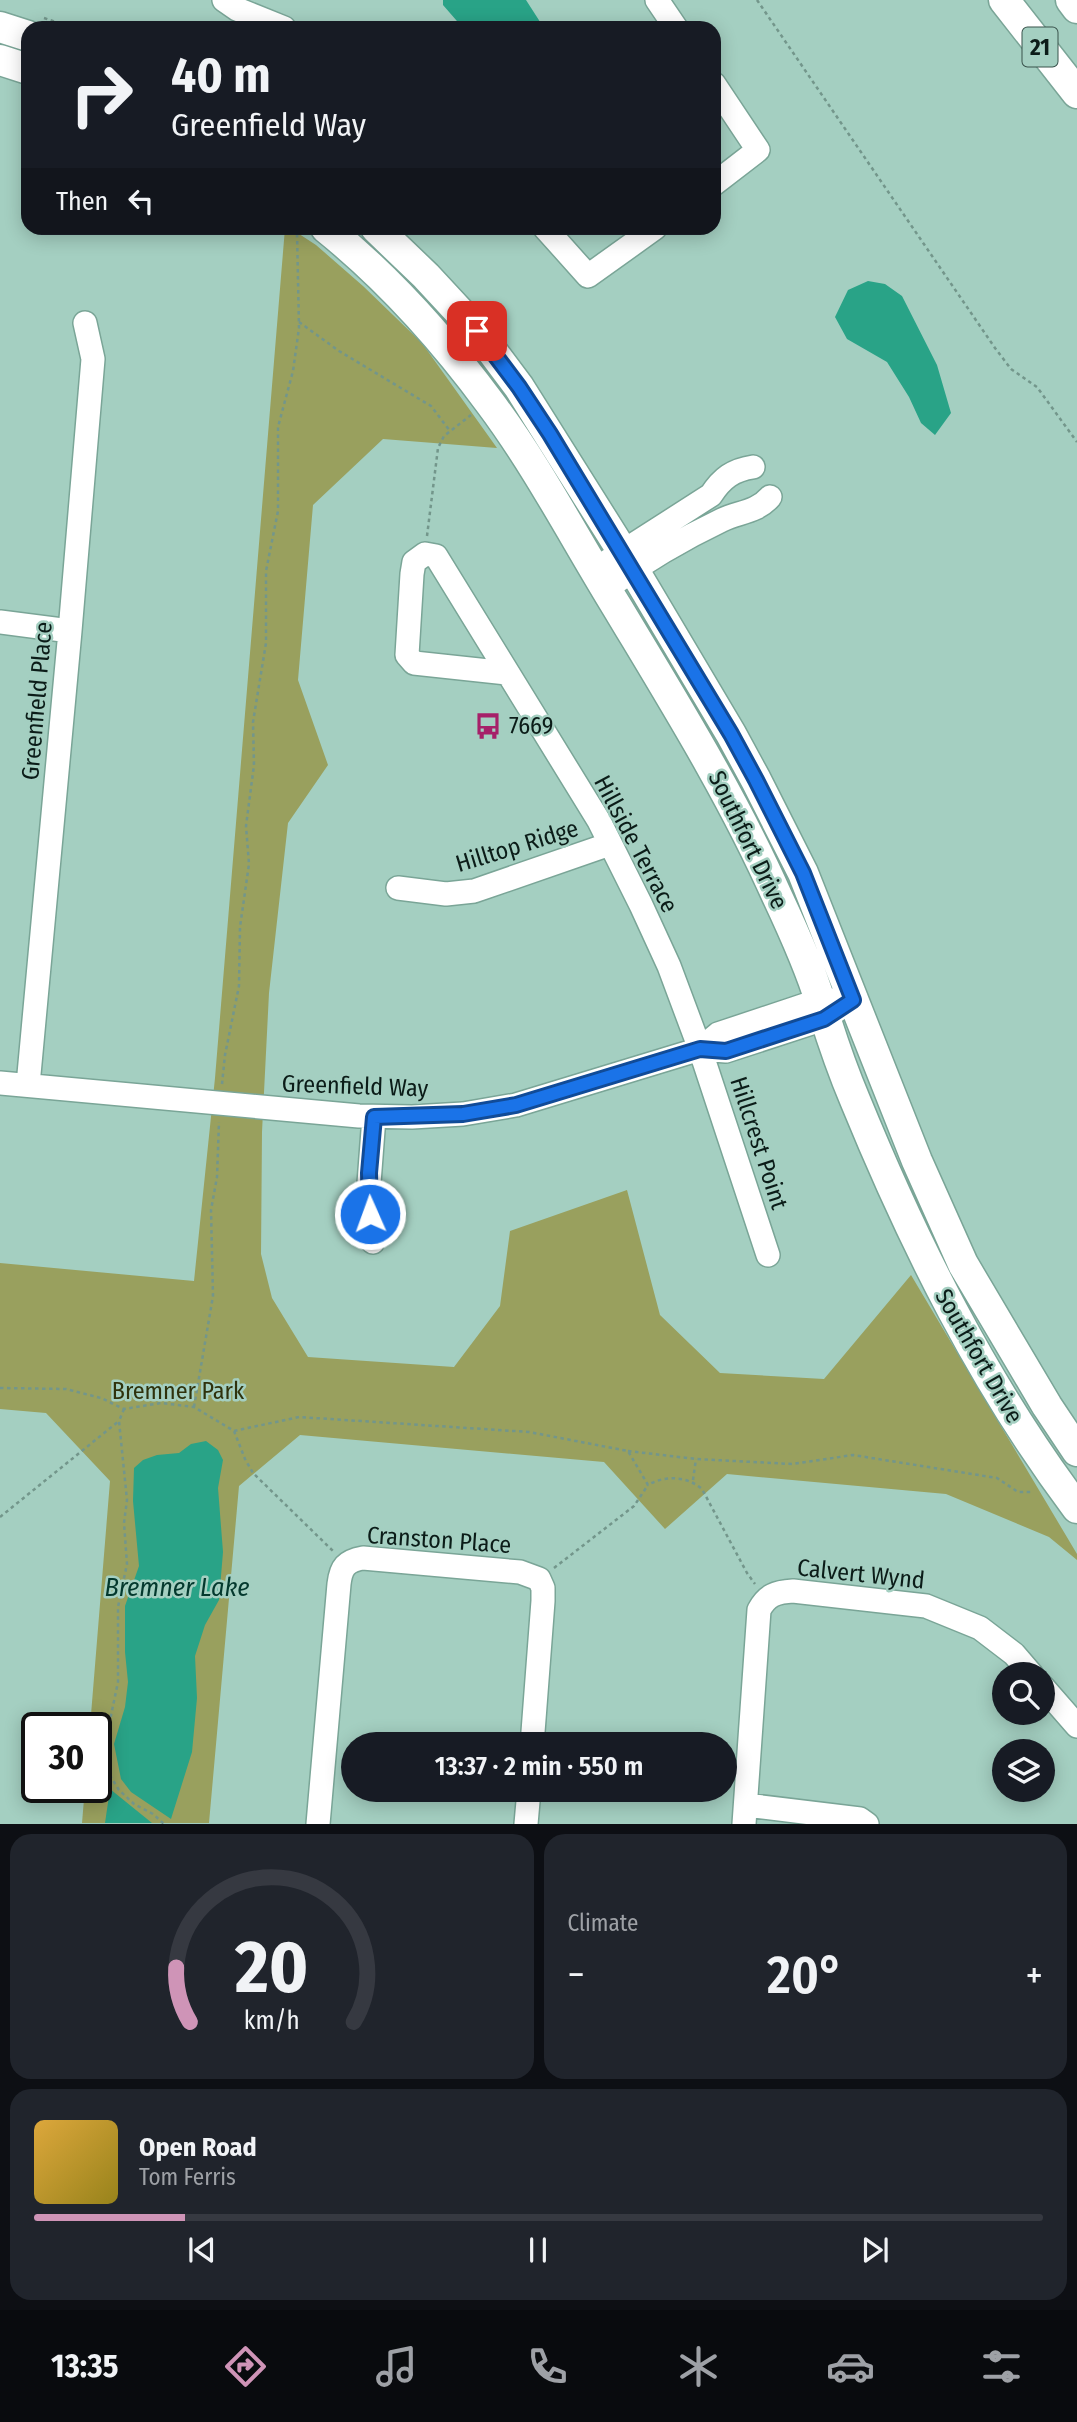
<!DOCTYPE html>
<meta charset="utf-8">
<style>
body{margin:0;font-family:"Fira Sans Condensed",sans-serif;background:#20242c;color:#f1f3f6;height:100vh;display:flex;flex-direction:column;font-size:26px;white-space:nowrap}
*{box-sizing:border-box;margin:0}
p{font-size:23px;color:#9ea1a6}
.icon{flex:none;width:38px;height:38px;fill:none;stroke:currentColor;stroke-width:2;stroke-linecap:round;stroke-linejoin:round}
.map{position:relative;height:1824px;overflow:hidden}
.sheet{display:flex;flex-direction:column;gap:10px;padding:10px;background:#0d0f14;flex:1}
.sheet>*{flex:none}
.top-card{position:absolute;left:21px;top:21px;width:700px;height:214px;border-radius:21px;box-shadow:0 4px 18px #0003;background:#171b24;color:#f1f3f6;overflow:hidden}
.buttons{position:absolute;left:992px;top:1662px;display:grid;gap:14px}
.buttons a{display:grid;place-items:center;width:63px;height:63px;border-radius:50%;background:#171b24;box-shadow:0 4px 18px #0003;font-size:35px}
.speed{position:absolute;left:21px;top:1712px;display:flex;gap:14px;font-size:35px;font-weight:700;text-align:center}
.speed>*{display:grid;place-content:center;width:91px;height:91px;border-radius:50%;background:#171b24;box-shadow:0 4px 18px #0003;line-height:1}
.speed .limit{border:4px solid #111;border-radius:10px;background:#fff;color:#111}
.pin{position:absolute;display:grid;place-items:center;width:60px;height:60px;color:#fff;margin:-30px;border-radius:14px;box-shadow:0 4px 10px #0006}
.me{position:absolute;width:77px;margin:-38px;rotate:358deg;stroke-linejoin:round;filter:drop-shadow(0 0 5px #0008)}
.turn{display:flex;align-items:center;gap:24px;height:147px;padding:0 35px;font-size:32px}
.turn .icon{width:91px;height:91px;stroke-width:2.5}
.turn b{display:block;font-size:49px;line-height:60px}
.then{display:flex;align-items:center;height:66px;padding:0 35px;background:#0003;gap:14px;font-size:26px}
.big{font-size:52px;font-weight:600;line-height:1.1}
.sheet .widget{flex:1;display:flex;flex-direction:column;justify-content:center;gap:10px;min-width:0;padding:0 24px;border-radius:21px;background:#20242c}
.sheet .dial{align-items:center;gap:0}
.dial svg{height:182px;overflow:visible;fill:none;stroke:#363941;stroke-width:7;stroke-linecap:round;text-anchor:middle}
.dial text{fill:#f1f3f6;stroke:none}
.song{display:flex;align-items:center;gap:21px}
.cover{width:84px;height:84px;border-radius:10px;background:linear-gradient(135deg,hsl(40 70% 55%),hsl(50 70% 35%))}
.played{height:7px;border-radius:4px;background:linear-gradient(90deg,#cf94b7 15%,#363941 15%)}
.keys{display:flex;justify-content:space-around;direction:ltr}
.heat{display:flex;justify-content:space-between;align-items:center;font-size:38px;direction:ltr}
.sheet .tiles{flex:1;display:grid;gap:10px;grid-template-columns:1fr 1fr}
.widget:last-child{grid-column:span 2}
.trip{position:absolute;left:341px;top:1732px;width:396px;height:70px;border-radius:35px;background:#171b24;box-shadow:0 4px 18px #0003;font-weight:600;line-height:70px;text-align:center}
.tab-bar{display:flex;height:112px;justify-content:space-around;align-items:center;background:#090b0e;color:#9ea1a6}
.tab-bar .icon{width:49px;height:49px}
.tab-bar .current{color:#cf94b7}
.tab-bar b{font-size:32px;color:#f1f3f6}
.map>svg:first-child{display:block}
.green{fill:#99a05e}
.water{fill:#29a387}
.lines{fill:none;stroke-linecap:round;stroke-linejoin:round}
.minor-casing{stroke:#7aa597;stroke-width:26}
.major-casing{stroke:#7aa597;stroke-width:33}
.path{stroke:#73968b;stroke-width:2.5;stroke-dasharray:3.5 3.5;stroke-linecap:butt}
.minor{stroke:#fff;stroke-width:23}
.major{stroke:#fff;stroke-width:30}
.route-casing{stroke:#114b97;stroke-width:18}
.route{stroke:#1a73e8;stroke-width:12}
.labels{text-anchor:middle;stroke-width:5;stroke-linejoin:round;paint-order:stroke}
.shield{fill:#a4cfc1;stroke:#39524b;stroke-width:2}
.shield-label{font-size:23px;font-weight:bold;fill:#0b1c18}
.street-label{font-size:24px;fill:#0b1c18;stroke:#a4cfc1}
.poi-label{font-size:24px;fill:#0b1c18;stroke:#a4cfc1;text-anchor:start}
.park-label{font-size:24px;fill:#2f320c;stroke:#a4cfc1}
.water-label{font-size:26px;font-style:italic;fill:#04392e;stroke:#a4cfc1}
</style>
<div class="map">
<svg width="1077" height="1824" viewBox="0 0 1077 1824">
<rect width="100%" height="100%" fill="#a4cfc1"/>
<path class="green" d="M 285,228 L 290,228 L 316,245 L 363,286 L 422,343 L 497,448 L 383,439 L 313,505 L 298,680 L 328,765 L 288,823 L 269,993 L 262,1132 L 261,1254 L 272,1298 L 308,1357 L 454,1367 L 500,1306 L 510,1231 L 627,1190 L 660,1315 L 720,1373 L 824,1379 L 911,1275 L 1077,1554 L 1077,1560 L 1049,1537 L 946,1494 L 727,1474 L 665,1529 L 604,1462 L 300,1435 L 239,1486 L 209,1823 L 82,1823 L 85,1787 L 96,1787 L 96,1727 L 90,1727 L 110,1481 L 46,1413 L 0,1409 L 0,1263 L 194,1281 L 215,1078 Z"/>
<path class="water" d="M 443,0 L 526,0 L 544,28 L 463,28 L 443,5 Z
M 868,281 L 885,284 L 902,296 L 937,365 L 951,413 L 935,435 L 921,423 L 909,397 L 887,362 L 847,339 L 835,317 L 848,290 Z
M 206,1441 L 218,1450 L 223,1460 L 218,1488 L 223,1552 L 219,1600 L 205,1625 L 195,1656 L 197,1698 L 192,1752 L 171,1819 L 131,1792 L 121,1779 L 114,1744 L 125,1707 L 128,1682 L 125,1652 L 125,1606 L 139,1566 L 133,1501 L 134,1468 L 143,1460 L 157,1455 L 179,1453 L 191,1444 Z
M 110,1789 L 152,1823 L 105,1823 Z"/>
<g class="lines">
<defs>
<path id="minor" d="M 224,0 L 237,9 L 284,28
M 657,0 L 676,28
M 714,84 L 758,150 L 714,184
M 545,228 L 588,276 L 655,228
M 594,570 L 711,495 C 722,478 733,470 753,467
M 606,589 C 642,563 682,539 722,520 C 739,512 757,512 770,497
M 0,622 L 70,631
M 507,673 L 414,663 L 407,655 L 412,574 L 414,562 L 425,554 L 436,556 L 599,821 L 641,905 L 669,966 L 700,1049 L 768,1255
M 398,888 L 446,894 L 474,891 L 610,844
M 700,1049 L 726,1051 L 824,1019 L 839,1009
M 0,1083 L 359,1116 L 412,1117 L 463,1114 L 516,1105 L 700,1049 L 718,1034 L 820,1000 L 835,1000
M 28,1085 L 70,631 L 93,359 L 85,323
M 373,1242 L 369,1183 L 374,1117
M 1043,1687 L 1077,1726
M 746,1805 L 860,1819 L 867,1824
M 318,1824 L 339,1584 C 341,1567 346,1561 363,1558 L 520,1572 L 539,1579 L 543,1588 L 543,1601 L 532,1745
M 526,1824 L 529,1790
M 744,1824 L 759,1610 C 767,1595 776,1592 793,1591 L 926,1606 L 980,1628 L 1014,1654 L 1032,1675"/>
<path id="major" d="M 1004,0 L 1077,93
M 1071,0 L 1077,8
M 0,27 L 28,36
M 0,60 L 28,69
M 326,228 C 388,278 442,338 490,403 C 538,467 575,539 617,607 C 674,702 732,795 777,896 C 792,928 810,967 820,1001 C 830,1034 841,1067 855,1100 C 914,1244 983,1383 1077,1508
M 376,228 L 426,276 L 477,331 L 519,387 L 626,557 L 731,734 L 756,780 L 803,873 L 917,1161 L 963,1264 L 1047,1406 L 1077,1451"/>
</defs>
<use href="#minor" class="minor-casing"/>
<use href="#major" class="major-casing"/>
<path class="path" d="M 757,0 L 995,348 L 1011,369 L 1037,387 L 1077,442
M 44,18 L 73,28
M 299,322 L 339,351 L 431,406 L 450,431
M 427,536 L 438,448 L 444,436 L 471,415
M 222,1084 L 225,1055 L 239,986 L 240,927 L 249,864 L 246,826 L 254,765 L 253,722 L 266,643 L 266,571 L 278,511 L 278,427 L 293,371 L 299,328 L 297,232 L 291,228
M 0,1388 L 66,1389 L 101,1398 L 124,1409 L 161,1403 L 194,1407 L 234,1431 L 299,1417 L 529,1432 L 628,1451 L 648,1485 C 665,1475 687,1476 702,1489 L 747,1573 L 755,1584
M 194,1407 L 213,1296 L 211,1210 L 217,1177 L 219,1122
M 124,1409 L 119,1421 L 127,1500 L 124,1523 L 127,1564 L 118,1607 L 118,1682 L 109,1725 L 106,1750 L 106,1769 L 119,1790 L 134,1804 L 153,1814 L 164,1824
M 234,1431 L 245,1459 L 253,1473 L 333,1551
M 628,1451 L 696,1459 L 792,1464 L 853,1455 L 997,1478 L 1018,1492 L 1033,1492
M 693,1480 L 696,1459
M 0,1517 L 119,1421
M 554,1568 L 634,1506 L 648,1485"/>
<use href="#minor" class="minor"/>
<use href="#major" class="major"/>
</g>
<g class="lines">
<defs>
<path id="route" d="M 370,1214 L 369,1173 L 374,1117 L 463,1114 L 516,1105 L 700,1049 L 726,1051 L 824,1019 L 853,1000 L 803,873 L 756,780 L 731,734 L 550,434 L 519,387 L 477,331"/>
</defs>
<use href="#route" class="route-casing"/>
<use href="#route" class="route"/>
</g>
<defs>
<symbol id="bus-bare" viewBox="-9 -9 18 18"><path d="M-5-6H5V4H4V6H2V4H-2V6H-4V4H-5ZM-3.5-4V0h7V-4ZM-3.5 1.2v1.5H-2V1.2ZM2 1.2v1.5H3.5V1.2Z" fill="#a62069" stroke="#a4cfc1" stroke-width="2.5" paint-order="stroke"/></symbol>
</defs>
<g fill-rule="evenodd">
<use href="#bus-bare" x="469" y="707" width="38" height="38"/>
</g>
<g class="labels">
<rect class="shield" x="1022.5" y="27.5" width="35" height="39" rx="5"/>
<g class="shield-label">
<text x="1040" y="55">21</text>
</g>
<g class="street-label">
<text transform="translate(37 701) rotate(-85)" y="8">Greenfield Place</text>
<text transform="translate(748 840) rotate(64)" y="8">Southfort Drive</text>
<text transform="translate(636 844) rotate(62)" y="8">Hillside Terrace</text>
<text transform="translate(517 846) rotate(-17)" y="8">Hilltop Ridge</text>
<text transform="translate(355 1086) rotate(2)" y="8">Greenfield Way</text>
<text transform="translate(759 1143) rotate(72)" y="8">Hillcrest Point</text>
<text transform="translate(979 1356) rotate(60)" y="8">Southfort Drive</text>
<text transform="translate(439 1540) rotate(4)" y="8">Cranston Place</text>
<text transform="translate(861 1574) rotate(6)" y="8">Calvert Wynd</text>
</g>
<g class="poi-label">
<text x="509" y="734">7669</text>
</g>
<g class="park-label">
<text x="178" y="1399">Bremner Park</text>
</g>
<g class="water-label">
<text x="177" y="1596">Bremner Lake</text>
</g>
</g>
</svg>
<div class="buttons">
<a><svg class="icon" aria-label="search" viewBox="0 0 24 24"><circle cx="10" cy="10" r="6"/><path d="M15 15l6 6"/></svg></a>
<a><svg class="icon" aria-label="layers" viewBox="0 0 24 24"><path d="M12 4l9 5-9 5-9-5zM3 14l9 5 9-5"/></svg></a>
</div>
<div class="speed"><div class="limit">30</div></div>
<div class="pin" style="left:477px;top:331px;background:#d93025"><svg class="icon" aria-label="arrive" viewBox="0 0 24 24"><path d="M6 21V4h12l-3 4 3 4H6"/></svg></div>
<svg class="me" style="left:370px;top:1214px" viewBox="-20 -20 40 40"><circle r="17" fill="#1a73e8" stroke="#fff" stroke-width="3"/><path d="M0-11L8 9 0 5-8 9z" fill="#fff"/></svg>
<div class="trip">13:37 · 2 min · 550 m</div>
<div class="top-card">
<div class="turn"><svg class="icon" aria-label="right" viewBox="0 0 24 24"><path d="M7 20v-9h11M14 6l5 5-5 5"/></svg><div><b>40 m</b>Greenfield Way</div></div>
<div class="then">Then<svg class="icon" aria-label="left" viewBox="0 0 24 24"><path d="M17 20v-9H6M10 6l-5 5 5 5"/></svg></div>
</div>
</div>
<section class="sheet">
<div class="tiles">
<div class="widget dial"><svg viewBox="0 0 100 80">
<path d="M14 69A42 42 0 1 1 86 69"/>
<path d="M14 69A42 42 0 0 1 8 45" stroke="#cf94b7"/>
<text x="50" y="56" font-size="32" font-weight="700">20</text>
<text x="50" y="72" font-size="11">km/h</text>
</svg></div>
<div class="widget"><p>Climate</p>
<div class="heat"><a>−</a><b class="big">20°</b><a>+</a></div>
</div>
<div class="widget">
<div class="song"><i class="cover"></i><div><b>Open Road</b><p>Tom Ferris</p></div></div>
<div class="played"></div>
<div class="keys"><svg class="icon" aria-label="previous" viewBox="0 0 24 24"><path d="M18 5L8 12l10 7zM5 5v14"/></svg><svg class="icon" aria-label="pause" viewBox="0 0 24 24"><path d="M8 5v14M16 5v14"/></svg><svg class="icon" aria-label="next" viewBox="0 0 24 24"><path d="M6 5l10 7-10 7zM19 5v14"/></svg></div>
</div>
</div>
</section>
<nav class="tab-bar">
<b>13:35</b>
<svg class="icon current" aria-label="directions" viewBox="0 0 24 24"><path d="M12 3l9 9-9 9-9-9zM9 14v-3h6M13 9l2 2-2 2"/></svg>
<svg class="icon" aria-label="music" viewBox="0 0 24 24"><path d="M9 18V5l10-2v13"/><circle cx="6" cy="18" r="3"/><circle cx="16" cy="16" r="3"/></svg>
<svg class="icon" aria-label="phone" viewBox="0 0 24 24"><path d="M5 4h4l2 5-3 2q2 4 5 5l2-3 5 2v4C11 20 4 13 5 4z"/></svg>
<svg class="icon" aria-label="climate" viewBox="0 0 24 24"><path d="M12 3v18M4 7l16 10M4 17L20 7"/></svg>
<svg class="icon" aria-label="car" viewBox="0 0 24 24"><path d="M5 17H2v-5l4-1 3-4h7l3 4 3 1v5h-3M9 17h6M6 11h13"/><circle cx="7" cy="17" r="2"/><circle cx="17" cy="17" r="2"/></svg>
<svg class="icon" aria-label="filters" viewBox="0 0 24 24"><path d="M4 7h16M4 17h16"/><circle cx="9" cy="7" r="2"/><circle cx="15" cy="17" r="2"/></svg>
</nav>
